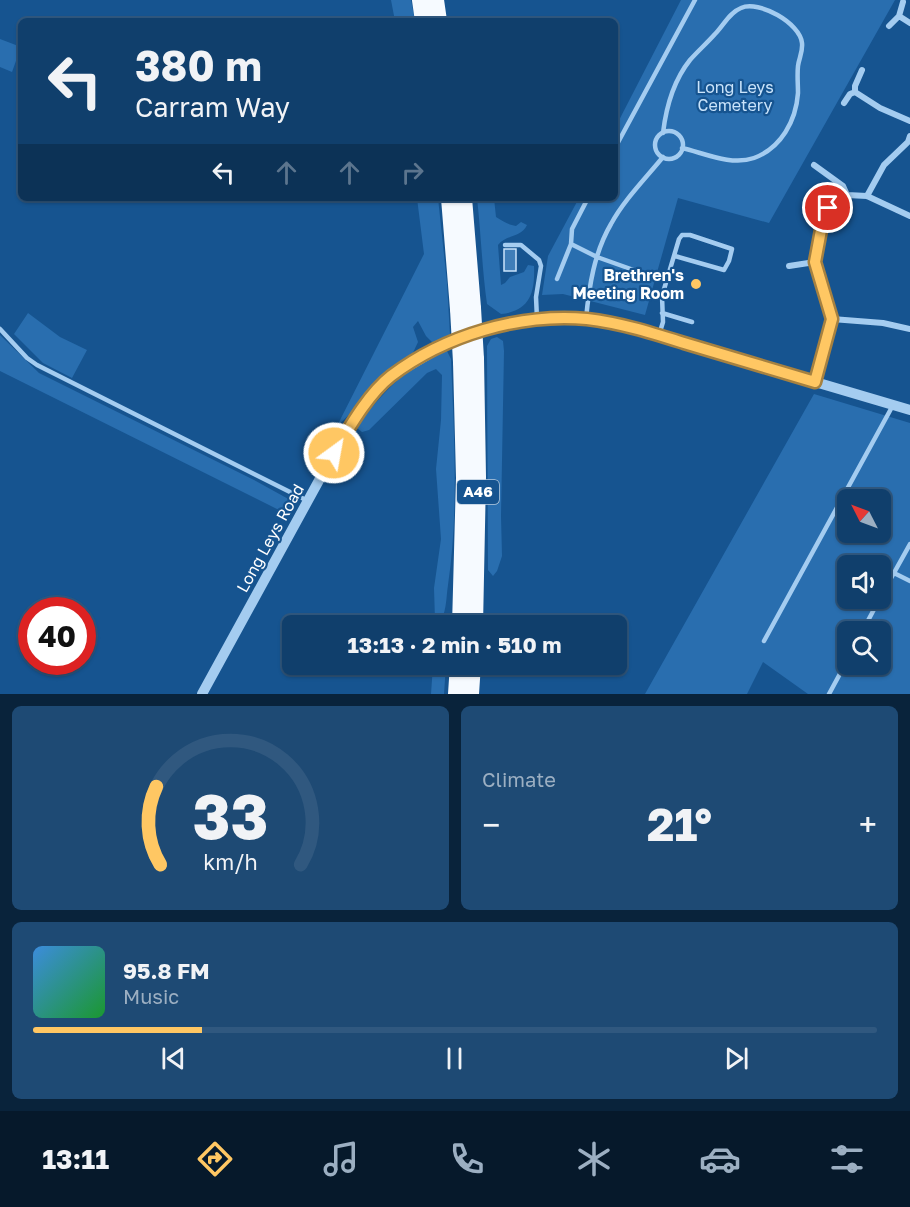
<!DOCTYPE html>
<meta charset="utf-8">
<style>
body{margin:0;font-family:"Golos Text",sans-serif;background:#1e4a74;color:#f1f3f6;height:100vh;display:flex;flex-direction:column;font-size:22px;white-space:nowrap}
*{box-sizing:border-box;margin:0}
p{font-size:20px;color:#9cafc2}
.icon{flex:none;width:33px;height:33px;fill:none;stroke:currentColor;stroke-width:2;stroke-linecap:round;stroke-linejoin:round}
.map{position:relative;height:694px;overflow:hidden}
.details{display:flex;flex-direction:column;gap:12px;padding:12px;background:#09233b;flex:1}
.details>*{flex:none}
.banner{position:absolute;left:18px;top:18px;width:600px;height:183px;border-radius:9px;box-shadow:0 2px 4px #0004,0 0 0 2px #30587f;background:#103f6c;color:#f1f3f6;overflow:hidden}
.needle{width:39px;rotate:312deg}
.fabs{position:absolute;left:837px;top:489px;display:grid;gap:12px}
.fabs a{display:grid;place-items:center;width:54px;height:54px;border-radius:9px;background:#103f6c;box-shadow:0 2px 4px #0004,0 0 0 2px #30587f;font-size:30px}
.speed{position:absolute;left:18px;top:597px;display:flex;gap:12px;font-size:30px;font-weight:700;text-align:center}
.speed>*{display:grid;place-content:center;width:78px;height:78px;border-radius:50%;background:#103f6c;box-shadow:0 2px 4px #0004,0 0 0 2px #30587f;line-height:1}
.speed .limit{border:9px solid #d22;background:#fff;color:#111}
.pin{position:absolute;display:grid;place-items:center;width:51px;height:51px;color:#fff;margin:-26px;border:3px solid #fff;border-radius:50%;box-shadow:0 2px 6px #0007}
.me{position:absolute;width:66px;margin:-33px;rotate:32deg;stroke-linejoin:round;filter:drop-shadow(0 0 4px #0008)}
.turn{display:flex;align-items:center;gap:21px;height:126px;padding:0 18px;font-size:27px}
.turn .icon{width:78px;height:78px;stroke-width:2.5}
.turn b{display:block;font-size:42px;line-height:51px}
.lanes{display:flex;align-items:center;height:57px;padding:0 18px;background:#0003;justify-content:center;gap:30px;direction:ltr}
.lanes .off{opacity:.35}
.big{font-size:45px;font-weight:700;line-height:1.1}
.details .card{flex:1;display:flex;flex-direction:column;justify-content:center;gap:9px;min-width:0;padding:0 21px;border-radius:9px;background:#1e4a74}
.details .dial{align-items:center;gap:0}
.dial svg{height:156px;overflow:visible;fill:none;stroke:#30587f;stroke-width:7;stroke-linecap:round;text-anchor:middle}
.dial text{fill:#f1f3f6;stroke:none}
.song{display:flex;align-items:center;gap:18px}
.cover{width:72px;height:72px;border-radius:9px;background:linear-gradient(135deg,hsl(210 70% 55%),hsl(130 70% 35%))}
.played{height:6px;border-radius:3px;background:linear-gradient(90deg,#ffc763 20%,#30587f 20%)}
.keys{display:flex;justify-content:space-around;direction:ltr}
.heat{display:flex;justify-content:space-between;align-items:center;font-size:33px;direction:ltr}
.details .tiles{flex:1;display:grid;gap:12px;grid-template-columns:1fr 1fr}
.card:last-child{grid-column:span 2}
.trip{position:absolute;left:282px;top:615px;width:345px;height:60px;border-radius:9px;background:#103f6c;box-shadow:0 2px 4px #0004,0 0 0 2px #30587f;font-weight:700;line-height:60px;text-align:center}
.tab-bar{display:flex;height:96px;justify-content:space-around;align-items:center;background:#06192b;color:#9cafc2}
.tab-bar .icon{width:42px;height:42px}
.tab-bar .selected{color:#ffc763}
.tab-bar b{font-size:27px;color:#f1f3f6}
.map>svg:first-child{display:block}
.green{fill:#296eaf;fill-rule:evenodd}
.building{fill:#3f7eb9;stroke:#cae4fb;stroke-width:1.5}
.lines{fill:none;stroke-linecap:round;stroke-linejoin:round}
.service{stroke:#a4ccf0;stroke-width:4.5}
.minor{stroke:#a4ccf0;stroke-width:6}
.tertiary{stroke:#a4ccf0;stroke-width:10}
.trunk{stroke:#f6faff;stroke-width:16}
.trunk-bridge{stroke:#f6faff;stroke-width:16}
.route-casing{stroke:#a68140;stroke-width:15}
.route{stroke:#ffc763;stroke-width:10}
.poi-dot{fill:#ffc763;stroke:#165490;stroke-width:2}
.labels{text-anchor:middle;stroke-width:4.5;stroke-linejoin:round;paint-order:stroke}
.shield{fill:#165490;stroke:#b9ccde;stroke-width:1.5}
.shield-label{font-size:15px;font-weight:bold;fill:#fff}
.park-label{font-size:16px;fill:#cae4fb;stroke:#165490}
.poi-label{font-size:16px;font-weight:bold;fill:#fff;stroke:#165490;text-anchor:end}
.street-label{font-size:16px;fill:#fff;stroke:#165490}
</style>
<div class="map">
<svg width="910" height="694" viewBox="0 0 910 694">
<rect width="100%" height="100%" fill="#165490"/>
<path class="green" d="M 391,0 L 411,0 L 415,21 L 395,21 Z
M 681,0 L 895,0 L 769,223 L 678,198 L 645,315 L 563,294 L 542,295 L 548,256 L 579,198 L 615,198 L 615,128 Z
M 0,39 L 21,47 L 12,72 L 0,67 Z
M 417,198 L 438,198 L 447,283 L 450,335 L 438,342 L 432,342 L 426,336 L 418,321 L 413,327 L 418,342 L 411,357 L 383,379 L 336,428 L 424,254 Z
M 477,198 L 494,198 L 496,217 C 503,221 508,225 516,226 L 521,222 L 527,225 C 521,238 507,234 498,245 L 501,285 L 505,283 L 510,277 L 524,272 L 528,265 L 534,266 C 535,291 531,311 501,314 L 487,304 C 482,269 481,233 477,198 Z
M 28,313 L 60,337 L 87,350 L 72,378 L 43,363 L 14,334 Z
M 0,335 L 39,373 L 254,480 L 292,501 L 287,514 L 0,371 Z
M 497,337 L 503,341 L 504,351 L 501,516 L 502,556 L 497,571 L 493,576 L 488,570 L 487,346 L 491,339 Z
M 446,349 L 451,359 C 454,435 459,510 448,585 C 446,598 447,608 441,621 L 435,620 L 434,588 L 441,539 L 436,469 L 441,420 L 442,375 L 436,369 L 427,373 L 369,430 L 362,432 L 357,428 C 371,406 388,388 408,371 C 419,362 434,356 446,349 Z
M 814,394 L 910,423 L 910,694 L 808,694 L 763,662 L 747,694 L 645,694 ZM 848,500 L 880,500 L 880,532 L 848,532 ZM 848,566 L 880,566 L 880,598 L 848,598 ZM 848,632 L 880,632 L 880,664 L 848,664 Z
M 433,665 L 446,665 L 444,694 L 431,694 Z"/>
<path class="building" d="M 504,249 L 516,249 L 516,271 L 504,271 Z"/>
<g class="lines">
<path class="service" d="M655 145a14 14 0 1 1 28 0a14 14 0 1 1-28 0Z
M 663,133 C 666,108 674,80 690,60 C 698,51 707,43 715,34 C 723,26 730,12 741,8 C 759,0 800,23 802,43 C 803,52 799,58 798,66 C 797,75 798,84 798,93 C 796,121 781,148 754,158 C 731,166 704,153 682,148
M 615,148 L 695,0
M 571,244 L 572,229 L 588,198
M 505,245 L 521,245 L 539,260 L 541,266 L 536,297 L 537,319
M 557,279 L 571,244 L 597,257 L 642,273
M 662,313 L 692,322
M 586,319 C 589,287 594,253 611,224 C 624,200 645,179 663,157
M 0,329 L 27,358 L 37,365 L 308,501
M 659,335 L 663,322 L 662,296 L 679,239 L 682,235 L 690,235 L 732,249 L 729,261 L 724,270 L 675,256
M 894,573 L 910,581
M 880,598 L 910,544
M 862,632 L 880,598
M 764,641 L 892,407
M 829,694 L 848,659"/>
<path class="minor" d="M 899,16 L 910,23
M 889,26 L 899,16 L 903,2
M 855,92 L 880,108 L 910,121
M 855,92 L 855,86 L 862,70
M 844,103 L 850,94 L 855,92
M 814,165 L 843,186 L 847,195
M 867,196 L 884,165 L 908,142 L 910,136
M 789,266 L 815,262
M 832,319 L 883,323 L 910,329
M 815,382 L 832,319 L 815,262 L 824,214 L 834,202 L 847,195 L 867,196 L 910,216"/>
<path class="tertiary" d="M 202,694 L 334,453 L 368,402 L 390,377 L 443,346 L 481,330 L 517,323 L 537,319 L 586,319 L 633,328 L 910,410"/>
<path class="trunk" d="M 420,0 L 423,21
M 436,0 L 439,21
M 449,198 L 458,309
M 464,198 L 473,308
M 460,626 L 464,478 L 461,362
M 475,626 L 478,477 L 476,359
M 456,694 L 458,664
M 471,694 L 473,664"/>
<path class="trunk-bridge" d="M 473,308 L 476,359
M 458,309 L 461,362"/>
</g>
<g class="lines">
<defs>
<path id="route" d="M 334,453 C 349,428 368,394 391,376 C 445,335 520,313 587,319 C 621,323 652,333 684,343 C 728,356 771,369 815,382 L 832,319 L 815,262 L 824,214 L 828,208"/>
</defs>
<use href="#route" class="route-casing"/>
<use href="#route" class="route"/>
</g>
<circle class="poi-dot" cx="696" cy="284" r="6"/>
<g class="labels">
<rect class="shield" x="457" y="480" width="42" height="24" rx="4.5"/>
<g class="shield-label">
<text x="478" y="497">A46</text>
</g>
<g class="park-label">
<text x="735" y="93">Long Leys<tspan x="735" dy="18">Cemetery</tspan></text>
</g>
<g class="poi-label">
<text x="684" y="281">Brethren's<tspan x="684" dy="18">Meeting Room</tspan></text>
</g>
<g class="street-label">
<text transform="translate(270 538) rotate(-61)" y="6">Long Leys Road</text>
</g>
</g>
</svg>
<div class="fabs">
<a><svg class="needle" viewBox="-14 -14 28 28"><path d="M0-13l5 13h-10z" fill="#e53935"/><path d="M0 13l5-13h-10z" fill="#9cafc2"/></svg></a>
<a><svg class="icon" aria-label="sound" viewBox="0 0 24 24"><path d="M4 9h4l5-4v14l-5-4H4zM17 9q2 3 0 6"/></svg></a>
<a><svg class="icon" aria-label="search" viewBox="0 0 24 24"><circle cx="10" cy="10" r="6"/><path d="M15 15l6 6"/></svg></a>
</div>
<div class="speed"><div class="limit">40</div></div>
<div class="pin" style="left:828px;top:208px;background:#d93025"><svg class="icon" aria-label="arrive" viewBox="0 0 24 24"><path d="M6 21V4h12l-3 4 3 4H6"/></svg></div>
<svg class="me" style="left:334px;top:453px" viewBox="-20 -20 40 40"><circle r="17" fill="#ffc763" stroke="#fff" stroke-width="3"/><path d="M0-11L8 9 0 5-8 9z" fill="#fff"/></svg>
<div class="trip">13:13 · 2 min · 510 m</div>
<div class="banner">
<div class="turn"><svg class="icon" aria-label="left" viewBox="0 0 24 24"><path d="M17 20v-9H6M10 6l-5 5 5 5"/></svg><div><b>380 m</b>Carram Way</div></div>
<div class="lanes"><svg class="icon" aria-label="left" viewBox="0 0 24 24"><path d="M17 20v-9H6M10 6l-5 5 5 5"/></svg><svg class="icon off" aria-label="ahead" viewBox="0 0 24 24"><path d="M12 20V5M6 11l6-6 6 6"/></svg><svg class="icon off" aria-label="ahead" viewBox="0 0 24 24"><path d="M12 20V5M6 11l6-6 6 6"/></svg><svg class="icon off" aria-label="right" viewBox="0 0 24 24"><path d="M7 20v-9h11M14 6l5 5-5 5"/></svg></div>
</div>
</div>
<section class="details">
<div class="tiles">
<div class="card dial"><svg viewBox="0 0 100 80">
<path d="M14 69A42 42 0 1 1 86 69"/>
<path d="M14 69A42 42 0 0 1 12 29" stroke="#ffc763"/>
<text x="50" y="56" font-size="32" font-weight="700">33</text>
<text x="50" y="72" font-size="11">km/h</text>
</svg></div>
<div class="card"><p>Climate</p>
<div class="heat"><a>−</a><b class="big">21°</b><a>+</a></div>
</div>
<div class="card">
<div class="song"><i class="cover"></i><div><b>95.8 FM</b><p>Music</p></div></div>
<div class="played"></div>
<div class="keys"><svg class="icon" aria-label="previous" viewBox="0 0 24 24"><path d="M18 5L8 12l10 7zM5 5v14"/></svg><svg class="icon" aria-label="pause" viewBox="0 0 24 24"><path d="M8 5v14M16 5v14"/></svg><svg class="icon" aria-label="next" viewBox="0 0 24 24"><path d="M6 5l10 7-10 7zM19 5v14"/></svg></div>
</div>
</div>
</section>
<nav class="tab-bar">
<b>13:11</b>
<svg class="icon selected" aria-label="directions" viewBox="0 0 24 24"><path d="M12 3l9 9-9 9-9-9zM9 14v-3h6M13 9l2 2-2 2"/></svg>
<svg class="icon" aria-label="music" viewBox="0 0 24 24"><path d="M9 18V5l10-2v13"/><circle cx="6" cy="18" r="3"/><circle cx="16" cy="16" r="3"/></svg>
<svg class="icon" aria-label="phone" viewBox="0 0 24 24"><path d="M5 4h4l2 5-3 2q2 4 5 5l2-3 5 2v4C11 20 4 13 5 4z"/></svg>
<svg class="icon" aria-label="climate" viewBox="0 0 24 24"><path d="M12 3v18M4 7l16 10M4 17L20 7"/></svg>
<svg class="icon" aria-label="car" viewBox="0 0 24 24"><path d="M5 17H2v-5l4-1 3-4h7l3 4 3 1v5h-3M9 17h6M6 11h13"/><circle cx="7" cy="17" r="2"/><circle cx="17" cy="17" r="2"/></svg>
<svg class="icon" aria-label="filters" viewBox="0 0 24 24"><path d="M4 7h16M4 17h16"/><circle cx="9" cy="7" r="2"/><circle cx="15" cy="17" r="2"/></svg>
</nav>
